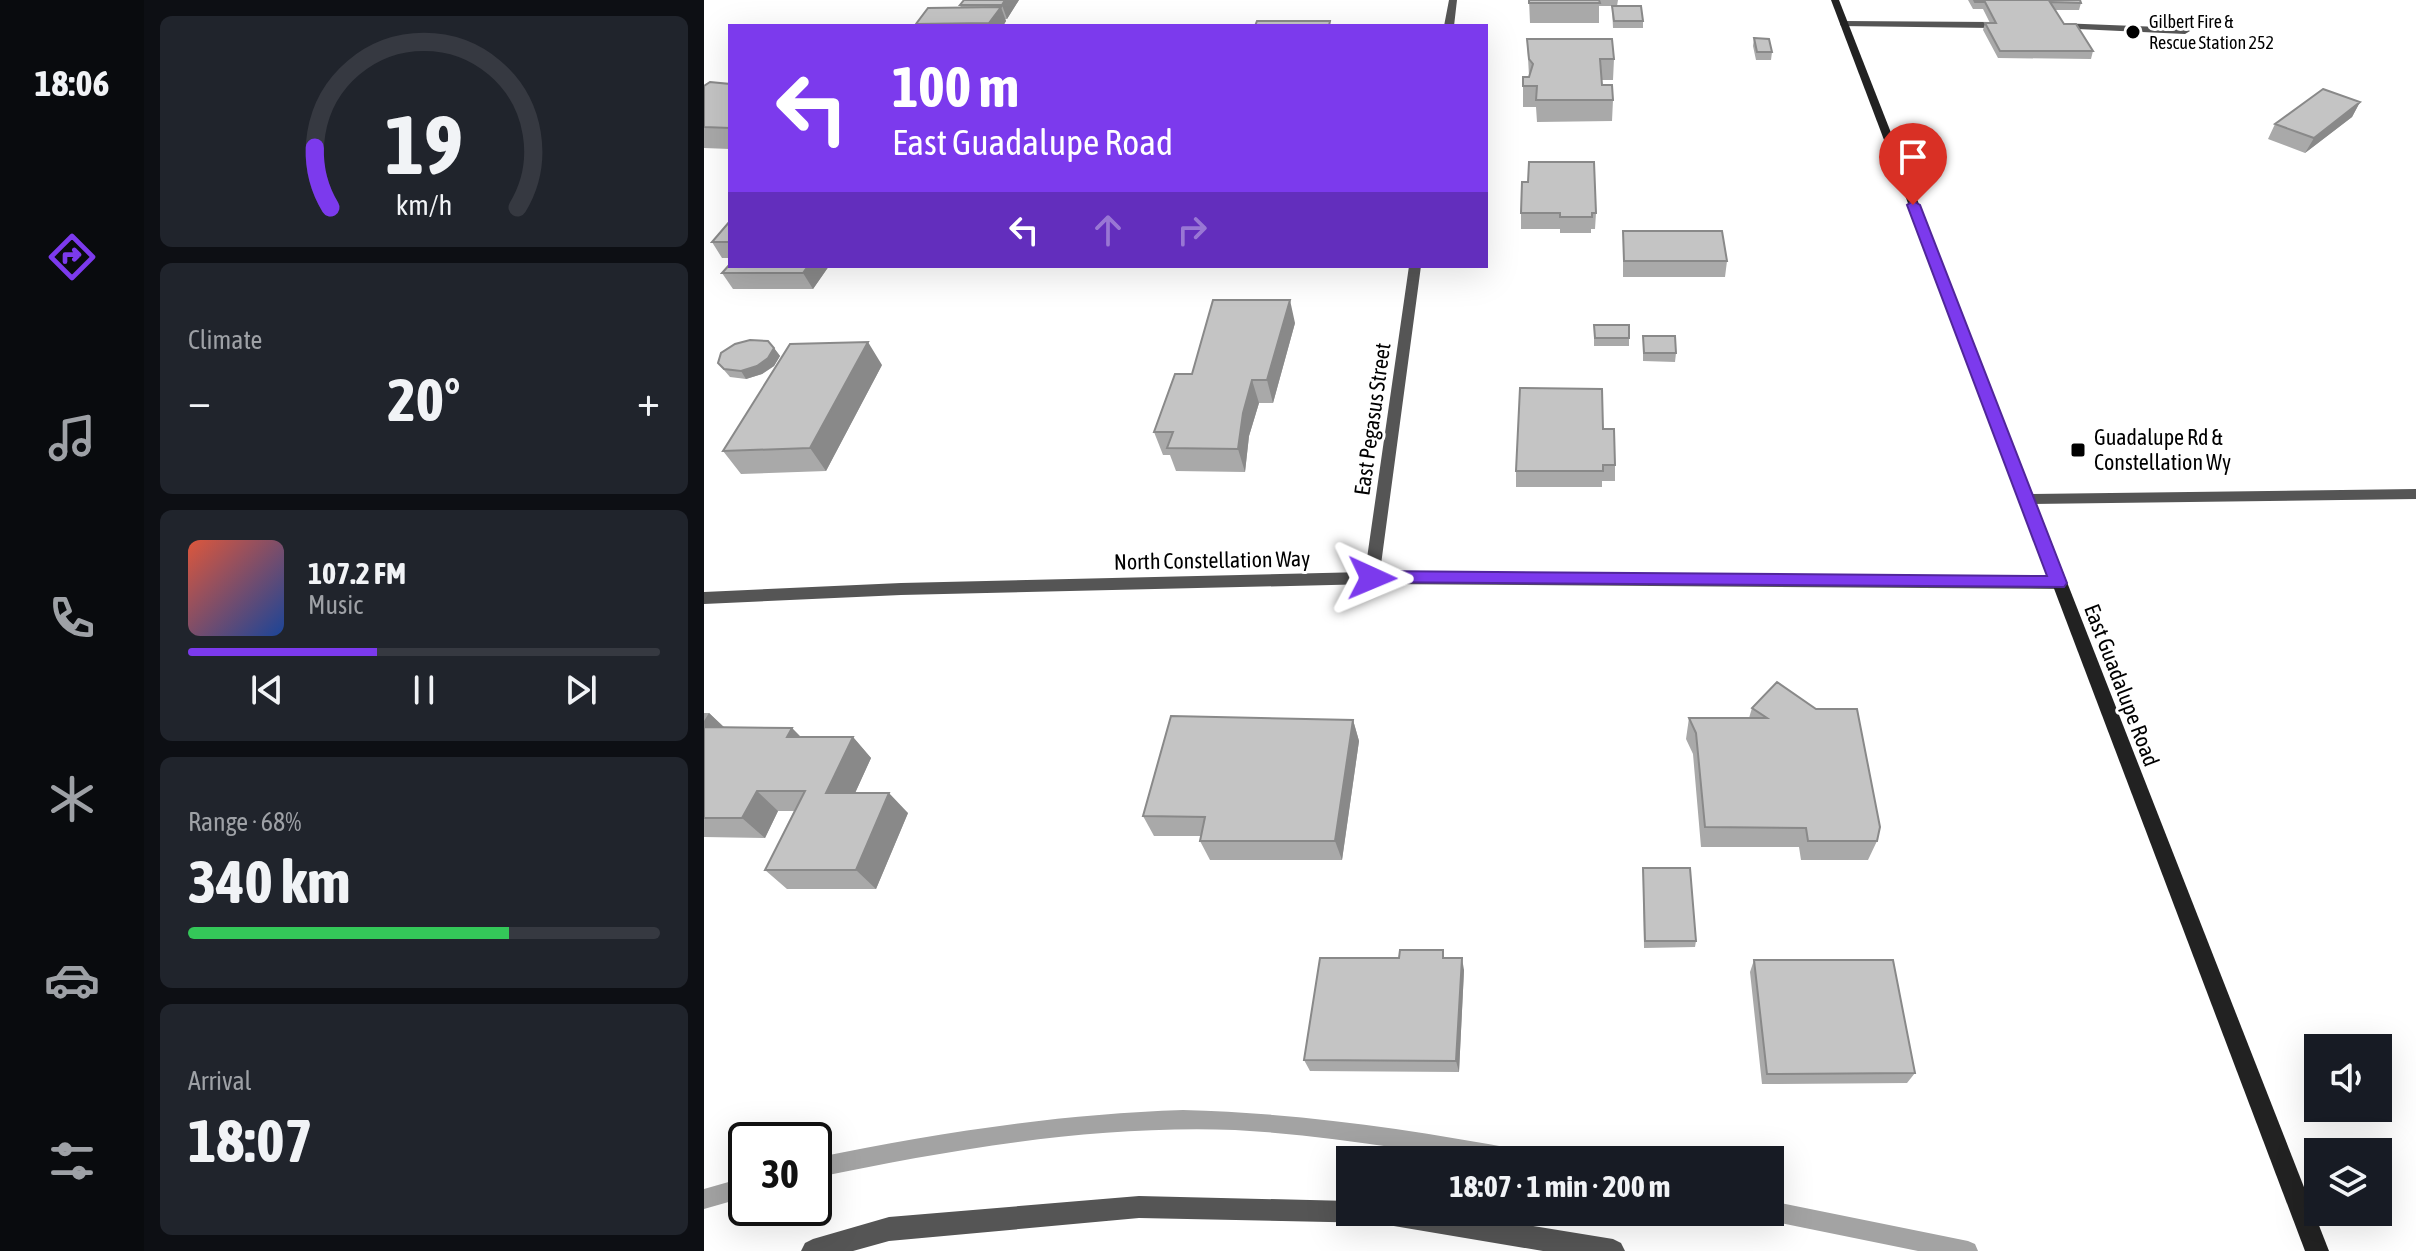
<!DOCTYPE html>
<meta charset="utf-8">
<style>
body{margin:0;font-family:"Asap Condensed",sans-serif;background:#20242c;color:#f1f3f6;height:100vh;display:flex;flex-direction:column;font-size:30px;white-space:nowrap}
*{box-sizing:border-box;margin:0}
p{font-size:26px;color:#9ea1a6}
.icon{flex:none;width:44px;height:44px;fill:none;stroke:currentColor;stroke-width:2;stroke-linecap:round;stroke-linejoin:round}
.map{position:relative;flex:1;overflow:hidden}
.details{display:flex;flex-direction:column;gap:16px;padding:16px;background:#0d0f14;width:560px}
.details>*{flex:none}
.guide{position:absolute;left:24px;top:24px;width:760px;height:244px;border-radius:0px;box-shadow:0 8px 32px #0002;background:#7c3aed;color:#fff;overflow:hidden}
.controls{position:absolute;left:1600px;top:1034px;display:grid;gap:16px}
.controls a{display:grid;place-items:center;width:88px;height:88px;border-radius:0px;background:#171b24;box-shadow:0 8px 32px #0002;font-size:40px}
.speed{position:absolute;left:24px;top:1122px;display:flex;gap:16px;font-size:40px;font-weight:700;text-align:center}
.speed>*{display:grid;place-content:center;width:104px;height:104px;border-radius:50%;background:#171b24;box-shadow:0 8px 32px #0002;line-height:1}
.speed .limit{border:4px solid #111;border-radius:12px;background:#fff;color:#111}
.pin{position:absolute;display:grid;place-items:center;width:68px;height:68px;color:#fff;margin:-82px -34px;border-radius:50% 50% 50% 0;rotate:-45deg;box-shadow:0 0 8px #0007}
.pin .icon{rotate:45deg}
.me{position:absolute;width:88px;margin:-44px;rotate:91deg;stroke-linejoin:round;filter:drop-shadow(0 0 6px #0008)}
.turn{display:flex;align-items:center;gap:28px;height:168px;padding:0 32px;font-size:36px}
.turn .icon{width:104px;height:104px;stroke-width:2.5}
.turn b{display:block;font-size:56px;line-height:68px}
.lanes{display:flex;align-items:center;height:76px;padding:0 32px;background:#0003;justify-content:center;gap:40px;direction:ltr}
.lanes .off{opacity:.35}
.big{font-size:60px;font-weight:700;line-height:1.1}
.details .tile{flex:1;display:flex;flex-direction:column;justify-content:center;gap:12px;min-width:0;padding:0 28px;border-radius:12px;background:#20242c}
.details .dial{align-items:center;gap:0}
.dial svg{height:208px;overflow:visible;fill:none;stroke:#363941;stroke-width:7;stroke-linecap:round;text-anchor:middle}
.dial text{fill:#f1f3f6;stroke:none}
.song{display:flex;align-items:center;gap:24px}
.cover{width:96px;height:96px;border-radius:12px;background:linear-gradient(135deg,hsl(10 70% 55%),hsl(220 70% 35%))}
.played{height:8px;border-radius:4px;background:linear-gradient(90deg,#7c3aed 40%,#363941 40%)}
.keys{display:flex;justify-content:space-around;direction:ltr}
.heat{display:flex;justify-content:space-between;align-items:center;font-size:44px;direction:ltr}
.charge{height:12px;border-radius:6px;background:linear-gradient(90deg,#34c759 68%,#363941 0)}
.trip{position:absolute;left:632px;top:1146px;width:448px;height:80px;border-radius:0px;background:#171b24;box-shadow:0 8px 32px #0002;font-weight:700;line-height:80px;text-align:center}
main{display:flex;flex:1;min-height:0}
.dock{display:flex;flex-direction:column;width:144px;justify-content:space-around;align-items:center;background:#090b0e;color:#9ea1a6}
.dock .icon{width:56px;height:56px}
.dock .selected{color:#7c3aed}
.dock b{font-size:36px;color:#f1f3f6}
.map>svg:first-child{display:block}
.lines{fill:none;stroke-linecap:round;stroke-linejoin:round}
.stream{fill:#a3a3a3;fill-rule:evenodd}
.lane{fill:#555;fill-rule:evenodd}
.street{fill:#555;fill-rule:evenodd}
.secondary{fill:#222;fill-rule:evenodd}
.wall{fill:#a9a9a9}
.shaded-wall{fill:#898989}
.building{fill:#c4c4c4;stroke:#898989;stroke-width:2}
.route{fill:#7c3aed;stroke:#51269a;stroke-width:2}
.poi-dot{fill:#000;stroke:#fff;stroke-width:3}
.labels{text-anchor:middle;stroke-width:6;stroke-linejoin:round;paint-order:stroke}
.far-poi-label{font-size:18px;fill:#000;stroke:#fff;text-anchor:start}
.street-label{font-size:22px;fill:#000;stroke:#fff}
.poi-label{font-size:22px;fill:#000;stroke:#fff;text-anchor:start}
</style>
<main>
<nav class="dock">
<b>18:06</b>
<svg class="icon selected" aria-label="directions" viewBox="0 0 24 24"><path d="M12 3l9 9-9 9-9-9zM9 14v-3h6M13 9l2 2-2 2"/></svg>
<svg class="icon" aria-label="music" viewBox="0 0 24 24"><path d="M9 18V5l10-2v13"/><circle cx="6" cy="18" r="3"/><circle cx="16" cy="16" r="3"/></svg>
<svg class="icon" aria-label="phone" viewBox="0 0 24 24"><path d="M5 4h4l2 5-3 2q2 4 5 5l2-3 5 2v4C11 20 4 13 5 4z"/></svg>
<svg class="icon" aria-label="climate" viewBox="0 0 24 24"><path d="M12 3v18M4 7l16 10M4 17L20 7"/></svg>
<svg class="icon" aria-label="car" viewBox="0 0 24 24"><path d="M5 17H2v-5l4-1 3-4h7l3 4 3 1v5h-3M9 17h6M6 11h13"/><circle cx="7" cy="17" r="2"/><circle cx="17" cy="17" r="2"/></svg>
<svg class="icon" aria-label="filters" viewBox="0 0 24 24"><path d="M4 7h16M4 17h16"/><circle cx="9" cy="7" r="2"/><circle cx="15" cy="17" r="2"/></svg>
</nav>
<section class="details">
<div class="tile dial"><svg viewBox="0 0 100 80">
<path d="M14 69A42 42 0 1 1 86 69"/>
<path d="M14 69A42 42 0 0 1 8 46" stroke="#7c3aed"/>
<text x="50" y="56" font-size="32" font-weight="700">19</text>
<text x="50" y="72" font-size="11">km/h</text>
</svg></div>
<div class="tile"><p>Climate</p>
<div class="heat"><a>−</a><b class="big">20°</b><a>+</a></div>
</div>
<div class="tile">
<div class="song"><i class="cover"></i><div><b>107.2 FM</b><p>Music</p></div></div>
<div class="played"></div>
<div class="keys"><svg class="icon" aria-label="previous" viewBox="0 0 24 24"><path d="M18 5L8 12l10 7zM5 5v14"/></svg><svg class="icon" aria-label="pause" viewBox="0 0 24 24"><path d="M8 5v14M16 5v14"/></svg><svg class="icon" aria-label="next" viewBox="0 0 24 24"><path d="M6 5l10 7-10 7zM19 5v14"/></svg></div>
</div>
<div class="tile"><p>Range · 68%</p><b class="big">340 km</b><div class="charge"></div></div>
<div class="tile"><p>Arrival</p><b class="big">18:07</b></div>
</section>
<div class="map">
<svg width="1712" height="1251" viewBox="0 0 1712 1251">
<rect width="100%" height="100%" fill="#fff"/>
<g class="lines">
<path class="stream" d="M 479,1110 C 594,1113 705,1129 817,1150 L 824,1153 L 827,1160 C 807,1160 786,1161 766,1160 C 742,1158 718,1152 694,1148 C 640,1140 586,1133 531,1130 C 389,1125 249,1149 110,1178 L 110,1158 C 233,1133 354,1114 479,1110 Z
M 42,1177 L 42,1197 L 0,1209 L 0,1189 Z
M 1066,1201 L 1264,1241 L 1271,1244 L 1274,1251 L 1214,1251 L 1066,1221 L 1059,1218 L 1056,1212 L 1066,1212 Z"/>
<path class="lane" d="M 1140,21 L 1288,22 L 1292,25 L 1288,28 L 1137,26 L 1136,24 Z
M 1355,23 L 1481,28 L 1486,31 L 1481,34 L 1352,28 L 1350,26 Z
M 1712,489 L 1712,499 L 1322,504 L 1315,499 L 1322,494 Z
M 435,1196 L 646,1201 L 646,1212 L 742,1212 L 909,1239 L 917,1243 L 921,1251 L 839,1251 L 672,1223 L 435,1218 L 185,1241 L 149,1251 L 97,1251 L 101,1243 L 109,1239 L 185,1217 Z"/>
<path class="street" d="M 745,0 L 753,0 L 750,26 L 740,26 Z
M 705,266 L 717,266 L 676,572 L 1354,577 L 1362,583 L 1354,589 L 668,584 L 197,595 L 0,604 L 0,592 L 197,583 L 661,572 Z"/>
<path class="secondary" d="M 1127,0 L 1135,0 L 1625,1251 L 1601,1251 Z"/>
</g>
<path class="wall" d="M 260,0 L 315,0 L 303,19 L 301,19 L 302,21 L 299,26 L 213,26 L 212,24 L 257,8 L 256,5 Z
M 825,0 L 914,0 L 913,6 L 939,21 L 939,28 L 909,28 L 908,6 L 895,6 L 895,23 L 826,23 Z
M 1264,0 L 1376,0 L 1377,3 L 1375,10 L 1351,10 L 1360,24 L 1389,51 L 1387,59 L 1294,58 L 1279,30 L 1281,23 L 1286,23 L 1279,9 L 1269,9 Z
M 1050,38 L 1068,52 L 1067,60 L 1052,60 L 1049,46 Z
M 823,39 L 910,59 L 909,80 L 898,80 L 898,85 L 909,100 L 908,121 L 833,122 L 832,107 L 819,107 L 819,86 L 825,76 Z
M 26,84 L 26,149 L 0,148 L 0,86 Z
M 1656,102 L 1648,117 L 1601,153 L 1564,139 L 1571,124 Z
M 817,213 L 892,213 L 891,229 L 887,229 L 887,233 L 856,233 L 856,229 L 817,229 Z
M 26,221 L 26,258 L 18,258 L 8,242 Z
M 919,231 L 1023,261 L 1021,277 L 919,277 Z
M 26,266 L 125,266 L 109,289 L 29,289 L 18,273 Z
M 591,323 L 569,403 L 555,403 L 545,436 L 541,472 L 472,471 L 466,455 L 459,455 L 450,432 L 488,374 Z
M 890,325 L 925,325 L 925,346 L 890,346 Z
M 939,336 L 972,353 L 971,362 L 939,361 Z
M 70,348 L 76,356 L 70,366 L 58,374 L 42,379 L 26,377 L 14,363 Z
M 178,365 L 122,471 L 37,474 L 19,451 Z
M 899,429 L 911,465 L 911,481 L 898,481 L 898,487 L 812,487 L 812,471 Z
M 1073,682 L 1173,841 L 1164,860 L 1097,860 L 1095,847 L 997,847 L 989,754 L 982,739 L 985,718 L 1045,718 L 1048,708 Z
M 0,713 L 5,713 L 20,727 L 88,728 L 97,737 L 149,737 L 167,758 L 151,793 L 204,813 L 172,889 L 83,889 L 61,870 L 90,811 L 74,811 L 61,838 L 0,837 Z
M 649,720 L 655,741 L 638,860 L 506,860 L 496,841 L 497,836 L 450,836 L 439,816 Z
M 939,868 L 992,941 L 991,947 L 940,948 Z
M 741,958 L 760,970 L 755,1072 L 606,1071 L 600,1060 Z
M 1050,960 L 1211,1073 L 1203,1083 L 1058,1084 L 1046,972 Z"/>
<path class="shaded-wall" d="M 301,0 L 315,0 L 303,19 L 298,5 Z
M 297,7 L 302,21 L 299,26 L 286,26 L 285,23 Z
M 1656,102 L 1648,117 L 1601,153 L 1610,138 Z
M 104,266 L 125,266 L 109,289 L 99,273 Z
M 586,300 L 591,323 L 569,403 L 563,380 Z
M 164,342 L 178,365 L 122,471 L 106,448 Z
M 70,348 L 76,356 L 70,366 L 58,374 L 42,379 L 37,371 Z
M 548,380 L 555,403 L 545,436 L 541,472 L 534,449 L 539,413 Z
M 5,713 L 27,734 L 0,731 L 0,721 Z
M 649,720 L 655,741 L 638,860 L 631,841 Z
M 88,728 L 108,749 L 83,737 Z
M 149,737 L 167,758 L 142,813 L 122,793 Z
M 53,791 L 74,811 L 61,838 L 38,818 Z
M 185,793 L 204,813 L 172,889 L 152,870 Z
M 758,958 L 760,970 L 755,1072 L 752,1061 Z"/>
<path class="building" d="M 260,0 L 301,0 L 298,5 L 256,5 Z
M 825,0 L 895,0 L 896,3 L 825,3 Z
M 1270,0 L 1376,0 L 1377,3 L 1346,2 L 1360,24 L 1372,24 L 1389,51 L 1296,51 L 1281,23 L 1292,23 L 1281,2 L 1271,2 Z
M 908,6 L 937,6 L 939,21 L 910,21 Z
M 297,7 L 285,23 L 212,24 L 224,8 Z
M 553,21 L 626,21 L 625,26 L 551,26 Z
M 1050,38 L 1065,39 L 1068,52 L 1053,52 Z
M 823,39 L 908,39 L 910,59 L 896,59 L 898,85 L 908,85 L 909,100 L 832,100 L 833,86 L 819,86 L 819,77 L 825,77 L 829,64 L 825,59 Z
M 6,82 L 26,84 L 26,128 L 0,127 L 0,86 Z
M 1619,89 L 1656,102 L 1610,138 L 1571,124 Z
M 825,162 L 890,162 L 892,213 L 888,213 L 888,217 L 856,217 L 856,213 L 817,213 L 818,182 L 824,182 Z
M 26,221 L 26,242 L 8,242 Z
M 919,231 L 1018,231 L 1023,261 L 920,261 Z
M 26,264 L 26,266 L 104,266 L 99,273 L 18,273 Z
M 509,300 L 586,300 L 563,380 L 548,380 L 539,413 L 534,449 L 463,448 L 469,432 L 450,432 L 471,374 L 488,374 Z
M 890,325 L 925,325 L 925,338 L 891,338 Z
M 939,336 L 971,336 L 972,353 L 940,353 Z
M 46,340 L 64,341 L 70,348 L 64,358 L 53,366 L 37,371 L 20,369 L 14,363 L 17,353 L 31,344 Z
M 164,342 L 106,448 L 19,451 L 86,344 Z
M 816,388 L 898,389 L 899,429 L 910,429 L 911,465 L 899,465 L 899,471 L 812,471 Z
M 1073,682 L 1112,709 L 1153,709 L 1176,827 L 1173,841 L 1104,841 L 1102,828 L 1001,827 L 992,733 L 985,718 L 1063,718 L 1048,708 Z
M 467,716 L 649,720 L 631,841 L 496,841 L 501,817 L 439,816 Z
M 0,727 L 88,728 L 83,737 L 149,737 L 122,793 L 185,793 L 152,870 L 61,870 L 101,791 L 53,791 L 38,818 L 0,818 Z
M 939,868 L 986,868 L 992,941 L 941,941 Z
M 696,950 L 739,950 L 739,958 L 758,958 L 752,1061 L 600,1060 L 616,958 L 695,958 Z
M 1050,960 L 1189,960 L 1211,1073 L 1063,1074 Z"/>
<path class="route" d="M 1209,201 L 1216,205 L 1363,583 L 1360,587 L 661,582 L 659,578 L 668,571 L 1343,576 L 1203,205 Z"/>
<g class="poi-dot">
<circle cx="1429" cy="32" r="8"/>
<rect x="1366" y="442" width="16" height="16" rx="4"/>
</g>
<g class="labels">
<g class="far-poi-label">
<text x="1445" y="28">Gilbert Fire &amp;<tspan x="1445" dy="21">Rescue Station 252</tspan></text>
</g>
<g class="street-label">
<text transform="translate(668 419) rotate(-82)" y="8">East Pegasus Street</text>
<text transform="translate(508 560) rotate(-1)" y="8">North Constellation Way</text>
<text transform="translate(1418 685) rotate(69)" y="8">East Guadalupe Road</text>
</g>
<g class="poi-label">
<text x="1390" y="445">Guadalupe Rd &amp;<tspan x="1390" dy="25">Constellation Wy</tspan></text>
</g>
</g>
</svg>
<div class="controls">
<a><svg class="icon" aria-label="sound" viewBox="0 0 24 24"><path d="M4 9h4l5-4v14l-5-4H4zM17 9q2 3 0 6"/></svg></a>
<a><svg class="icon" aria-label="layers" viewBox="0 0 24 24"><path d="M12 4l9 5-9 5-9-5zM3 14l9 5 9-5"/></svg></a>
</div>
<div class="speed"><div class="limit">30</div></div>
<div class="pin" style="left:1209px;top:205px;background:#d93025"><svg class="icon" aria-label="arrive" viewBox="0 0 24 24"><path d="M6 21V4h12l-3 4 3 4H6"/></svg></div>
<svg class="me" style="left:668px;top:578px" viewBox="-20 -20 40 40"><path d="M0-17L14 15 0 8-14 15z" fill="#7c3aed" stroke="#fff" stroke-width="4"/></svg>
<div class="trip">18:07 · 1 min · 200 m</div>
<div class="guide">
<div class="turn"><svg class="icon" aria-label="left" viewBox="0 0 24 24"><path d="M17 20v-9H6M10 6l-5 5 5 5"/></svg><div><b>100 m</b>East Guadalupe Road</div></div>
<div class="lanes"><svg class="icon" aria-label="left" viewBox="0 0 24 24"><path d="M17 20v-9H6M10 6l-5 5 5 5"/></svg><svg class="icon off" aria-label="ahead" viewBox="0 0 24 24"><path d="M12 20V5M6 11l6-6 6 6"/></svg><svg class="icon off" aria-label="right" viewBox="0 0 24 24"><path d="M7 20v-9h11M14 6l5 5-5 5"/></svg></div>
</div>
</div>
</main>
